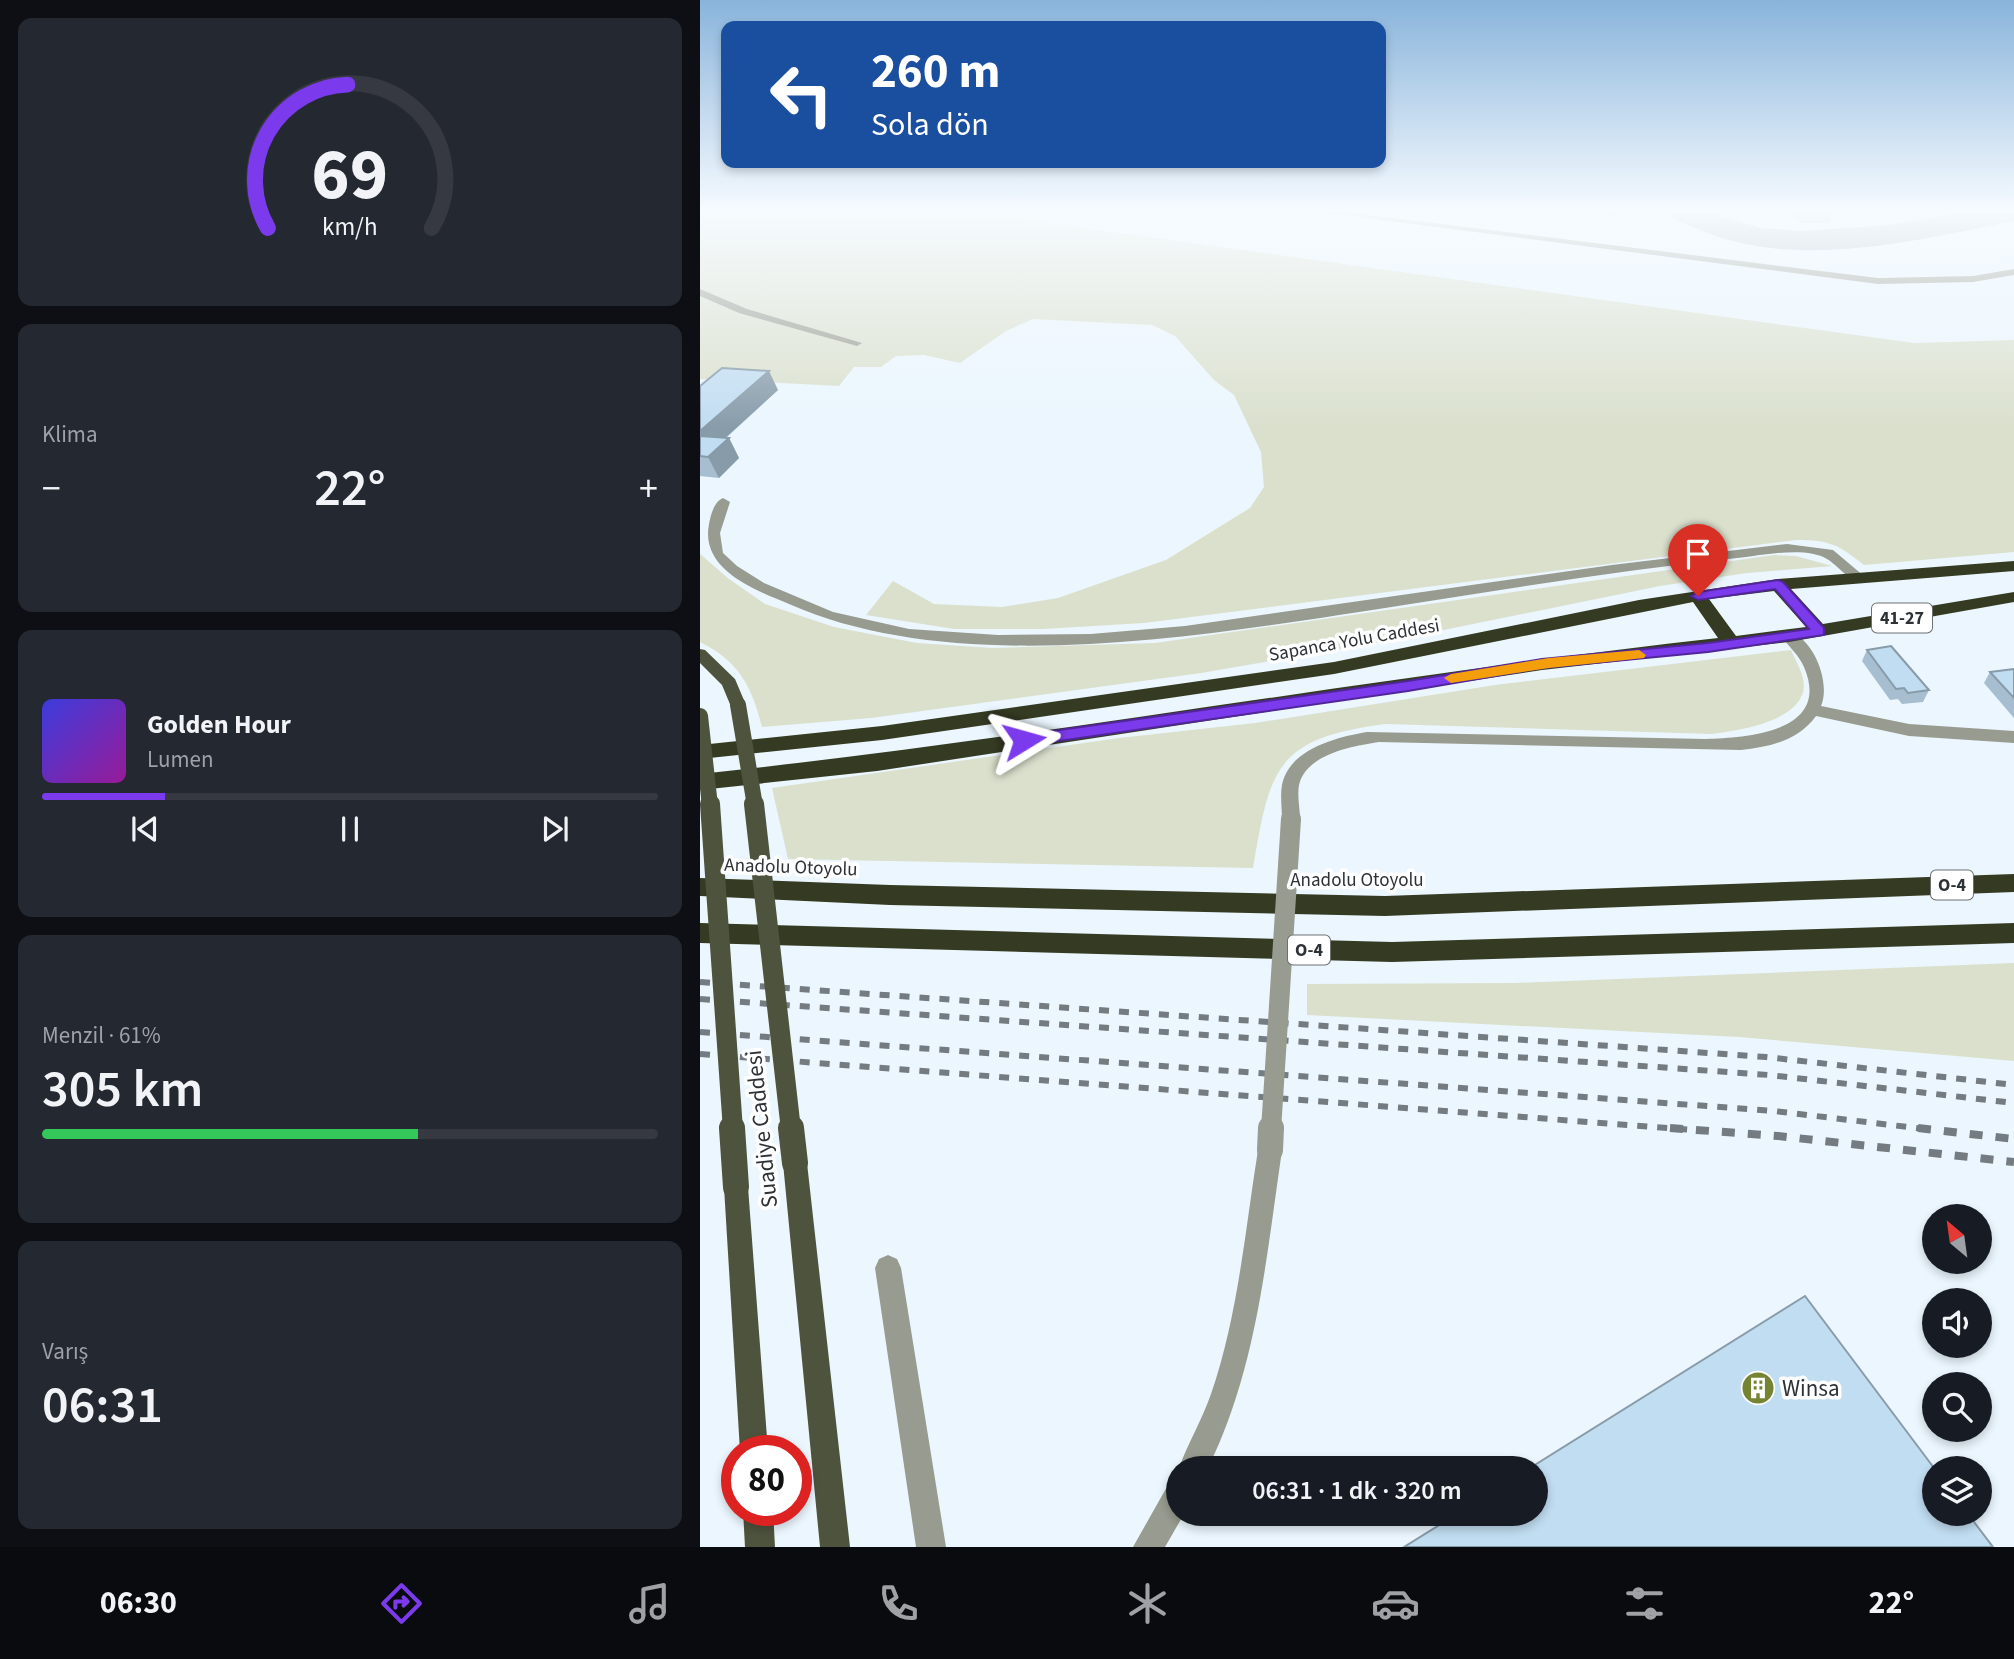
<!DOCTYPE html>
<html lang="tr">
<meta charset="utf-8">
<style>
body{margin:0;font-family:"Source Sans 3",sans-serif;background:#242831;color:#f1f3f6;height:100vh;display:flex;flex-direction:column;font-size:26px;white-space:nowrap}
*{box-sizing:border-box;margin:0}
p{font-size:23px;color:#9ea1a6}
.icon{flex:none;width:38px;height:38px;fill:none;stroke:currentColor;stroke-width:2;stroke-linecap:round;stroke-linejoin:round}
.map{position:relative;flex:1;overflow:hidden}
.details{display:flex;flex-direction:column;gap:18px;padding:18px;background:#0d0f14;width:700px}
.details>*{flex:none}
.guide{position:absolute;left:21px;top:21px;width:665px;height:147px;border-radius:14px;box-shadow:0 4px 10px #0003;background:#1a4fa0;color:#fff;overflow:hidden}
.needle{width:46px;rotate:331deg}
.tools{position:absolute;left:1222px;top:1204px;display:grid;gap:14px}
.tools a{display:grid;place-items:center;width:70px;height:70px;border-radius:50%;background:#171b24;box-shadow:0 4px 10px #0003;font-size:35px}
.speed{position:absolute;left:21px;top:1435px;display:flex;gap:14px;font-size:35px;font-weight:700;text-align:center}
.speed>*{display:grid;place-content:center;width:91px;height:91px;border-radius:50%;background:#171b24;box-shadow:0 4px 10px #0003;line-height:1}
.speed .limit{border:10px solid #d22;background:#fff;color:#111}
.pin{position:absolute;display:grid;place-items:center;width:60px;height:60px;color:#fff;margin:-72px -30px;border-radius:50% 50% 50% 0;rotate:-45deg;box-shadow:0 0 7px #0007}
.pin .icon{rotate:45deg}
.me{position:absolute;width:77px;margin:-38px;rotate:82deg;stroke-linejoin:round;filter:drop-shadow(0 0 5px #0008)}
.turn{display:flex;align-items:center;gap:24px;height:147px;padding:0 35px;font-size:32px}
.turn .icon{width:91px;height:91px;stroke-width:2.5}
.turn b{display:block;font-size:49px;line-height:60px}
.big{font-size:52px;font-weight:600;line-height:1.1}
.details .card{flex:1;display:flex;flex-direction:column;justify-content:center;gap:10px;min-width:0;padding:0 24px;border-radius:14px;background:#242831}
.details .dial{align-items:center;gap:0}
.dial svg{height:182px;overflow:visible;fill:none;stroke:#363941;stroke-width:7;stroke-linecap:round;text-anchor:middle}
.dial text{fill:#f1f3f6;stroke:none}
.song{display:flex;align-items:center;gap:21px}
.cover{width:84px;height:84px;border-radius:10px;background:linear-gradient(135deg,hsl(240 70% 55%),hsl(300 70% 35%))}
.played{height:7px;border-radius:4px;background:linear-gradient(90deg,#7c3aed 20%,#363941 20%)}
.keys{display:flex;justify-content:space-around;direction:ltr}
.heat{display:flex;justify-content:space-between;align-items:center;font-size:38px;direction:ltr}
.charge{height:10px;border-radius:5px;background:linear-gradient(90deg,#34c759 61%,#363941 0)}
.trip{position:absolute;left:466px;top:1456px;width:382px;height:70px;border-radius:35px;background:#171b24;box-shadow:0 4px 10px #0003;font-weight:600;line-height:70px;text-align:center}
.tab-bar{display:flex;height:112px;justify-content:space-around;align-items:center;background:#090b0e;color:#9ea1a6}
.tab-bar .icon{width:49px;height:49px}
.tab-bar .active{color:#7c3aed}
.tab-bar b{font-size:32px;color:#f1f3f6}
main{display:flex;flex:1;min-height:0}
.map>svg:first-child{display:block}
.green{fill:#dae0cc}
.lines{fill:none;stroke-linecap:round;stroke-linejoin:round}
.taxiway{fill:#b0b8c0;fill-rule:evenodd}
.minor{fill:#989b8f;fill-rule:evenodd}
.major{fill:#4e533e;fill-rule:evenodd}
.highway{fill:#353a22;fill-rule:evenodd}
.rail-far1{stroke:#747b81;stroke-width:6;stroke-dasharray:10 10;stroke-linecap:butt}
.rail{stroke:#747b81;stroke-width:8;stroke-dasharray:13 13;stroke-linecap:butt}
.minor-bridge-far1{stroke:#989b8f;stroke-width:20}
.minor-bridge{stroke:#989b8f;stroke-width:26}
.major-bridge-far2{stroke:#4e533e;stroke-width:16}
.major-bridge-far1{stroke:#4e533e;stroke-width:20}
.major-bridge{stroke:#4e533e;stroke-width:26}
.wall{fill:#a6becf}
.shaded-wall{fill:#879ba9}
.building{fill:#c1ddf1;stroke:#879ba9;stroke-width:2}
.route{fill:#7c3aed;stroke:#51269a;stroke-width:2}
.slow{fill:#f59e0b}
.labels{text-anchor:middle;stroke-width:7;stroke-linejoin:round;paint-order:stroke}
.shield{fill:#fff;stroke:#6c7072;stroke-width:2}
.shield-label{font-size:18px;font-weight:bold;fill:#2d3236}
.street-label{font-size:19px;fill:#2d3236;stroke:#fff}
.near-street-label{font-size:23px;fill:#2d3236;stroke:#fff}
.near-poi-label{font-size:23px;fill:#2d3236;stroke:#fff;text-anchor:start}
</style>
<main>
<section class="details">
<div class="card dial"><svg viewBox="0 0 100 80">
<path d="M14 69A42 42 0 1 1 86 69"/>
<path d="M14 69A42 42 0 0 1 49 6" stroke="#7c3aed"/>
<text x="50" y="56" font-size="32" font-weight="700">69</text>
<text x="50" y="72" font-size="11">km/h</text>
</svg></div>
<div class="card"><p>Klima</p>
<div class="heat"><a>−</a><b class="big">22°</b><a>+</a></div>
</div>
<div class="card">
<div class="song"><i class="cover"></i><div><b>Golden Hour</b><p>Lumen</p></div></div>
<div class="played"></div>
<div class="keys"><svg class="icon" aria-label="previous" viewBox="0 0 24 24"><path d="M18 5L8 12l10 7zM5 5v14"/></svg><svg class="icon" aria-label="pause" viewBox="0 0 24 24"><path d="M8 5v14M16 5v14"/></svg><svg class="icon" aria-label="next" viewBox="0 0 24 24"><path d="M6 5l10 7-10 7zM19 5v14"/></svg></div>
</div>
<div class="card"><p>Menzil · 61%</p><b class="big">305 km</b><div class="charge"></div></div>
<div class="card"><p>Varış</p><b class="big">06:31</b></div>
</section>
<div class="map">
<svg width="1314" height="1547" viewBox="0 0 1314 1547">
<rect width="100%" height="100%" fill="#ebf6fe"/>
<path class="green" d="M 0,212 L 268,212 L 1214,343 L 1314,340 L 1314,552 L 1164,565 C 1138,544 1129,540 1096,540 L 444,623 L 343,629 L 254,629 L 166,615 L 193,581 L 234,604 L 302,607 L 358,598 L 466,560 L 550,508 L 564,487 L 561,452 L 534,395 L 514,380 L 475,336 L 452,325 L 333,319 L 306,331 L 260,363 L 224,355 L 196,356 L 181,367 L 154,367 L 139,386 L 0,379 Z
M 0,554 L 29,579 L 65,604 L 134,627 L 217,643 L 293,648 L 455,643 L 1074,555 L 1096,556 L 1132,566 L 1047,573 L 960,586 L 709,637 L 501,673 L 171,718 L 62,727 C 52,687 39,661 0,642 Z
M 1091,650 C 1096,662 1107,678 1103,692 C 1094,723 1038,730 1012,734 L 686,724 C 576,738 570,767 553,868 L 88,859 L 72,788 L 419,738 L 555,723 L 795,685 Z
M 1314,963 L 1314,1061 L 1039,1037 L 607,1015 L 607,984 L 815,983 Z"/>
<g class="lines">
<path class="taxiway" d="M 968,212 L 1008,212 L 1061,228 L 1103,231 L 1189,225 L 1265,212 L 1314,212 L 1314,221 C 1216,240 1097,271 1000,230 C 989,225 975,222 968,212 Z"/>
<path class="minor" d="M 620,212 L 644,212 L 1178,278 L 1273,276 L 1314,269 L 1314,275 L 1273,282 L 1178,284 Z
M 0,289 L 47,309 L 162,343 L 157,346 L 39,313 L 0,296 Z
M 23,498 L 30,502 L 20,533 L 23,553 L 37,566 L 64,583 L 133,612 L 209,629 L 298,635 L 391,634 L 485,626 L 912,565 L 1087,544 L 1133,550 L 1165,577 L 1163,580 C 1148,582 1139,566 1127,559 C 1108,547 1068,554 1046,557 C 932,569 818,587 704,605 C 520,633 263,681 89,604 C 55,590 0,570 9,524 C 11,514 14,502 23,498 Z
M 1089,631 C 1114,639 1131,683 1121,706 L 1209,724 L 1314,731 L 1314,743 L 1209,736 L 1116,716 C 1098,741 1069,747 1041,750 L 679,742 C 653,746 606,754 599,785 C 597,796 600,808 600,819 L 597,824 L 585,824 L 582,819 C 582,808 580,796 582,785 C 589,749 637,737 667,732 L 1006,739 C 1047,738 1132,732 1104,667 C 1099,655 1089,647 1081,636 Z
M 570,1138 L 578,1142 L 582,1150 C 566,1259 557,1368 508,1468 L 479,1468 C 488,1443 502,1420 511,1394 C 538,1316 545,1231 558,1150 L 562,1142 Z
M 188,1255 L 197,1259 L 201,1268 L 246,1547 L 216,1547 L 175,1268 L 179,1259 Z
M 478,1480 L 478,1514 L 484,1514 L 465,1547 L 433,1547 L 468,1485 Z"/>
<path class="major" d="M 0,649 L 5,650 L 35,679 L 46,705 L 44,709 L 32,709 L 22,685 L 0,663 Z
M 95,1151 L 103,1155 L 107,1163 L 150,1547 L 120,1547 L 83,1163 L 87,1155 Z
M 36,1175 L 45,1178 L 48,1187 L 68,1451 L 40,1451 L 24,1187 L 27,1178 Z
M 43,1510 L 73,1510 L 75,1547 L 45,1547 Z"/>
<path class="highway" d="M 1314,561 L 1314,571 L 1091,589 L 1123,624 L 1314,592 L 1314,602 L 1089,642 L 842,670 L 177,771 L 0,790 L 0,774 C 341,738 678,676 1018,638 L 993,602 L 634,674 L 182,740 L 0,759 L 0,745 L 182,726 L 634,662 L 939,600 L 1078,579 ZM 1074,591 L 1106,627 L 1036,636 L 1009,599 Z
M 1314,874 L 1314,892 L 685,916 L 190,905 L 0,896 L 0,878 L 190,885 L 685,896 Z
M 0,923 L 692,942 L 1314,923 L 1314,943 L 692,962 L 0,943 Z"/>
<path class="rail-far1" d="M 0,982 L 1066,1057 L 1314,1085
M 0,999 L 1069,1075 L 1314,1103
M 0,1032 L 1074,1111 L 1233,1130
M 0,1054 L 993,1130"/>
<path class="rail" d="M 970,1128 L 1078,1136 L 1314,1162
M 1218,1128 L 1314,1139"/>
<path class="minor-bridge-far1" d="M 571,1130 L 591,819"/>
<path class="minor-bridge" d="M 570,1150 L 571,1128"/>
<path class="major-bridge-far2" d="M 38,705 L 55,806
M 0,716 L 10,806"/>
<path class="major-bridge-far1" d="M 10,804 L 33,1130
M 54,804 L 91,1130"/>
<path class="major-bridge" d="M 32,1128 L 36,1187
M 91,1128 L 95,1163"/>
</g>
<path class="wall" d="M 894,212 L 921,212 L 911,217 Z
M 1091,212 L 1130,212 L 1132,215 L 1130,223 L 1100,223 Z
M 0,386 L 78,390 L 26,438 L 29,438 L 39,458 L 19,478 L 0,476 Z
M 1167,650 L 1229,690 L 1223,702 L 1202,704 L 1198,699 L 1190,700 L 1162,661 Z
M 1314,669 L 1314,718 L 1284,683 L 1290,672 Z"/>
<path class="shaded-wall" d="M 912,212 L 921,212 L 911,217 Z
M 69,371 L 78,390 L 5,456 L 0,446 L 0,431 Z
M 29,438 L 39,458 L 19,478 L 8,457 Z"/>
<path class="building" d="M 1101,212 L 1130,212 L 1132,215 L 1103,214 Z
M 22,368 L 69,371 L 0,431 L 0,386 Z
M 0,436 L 29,438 L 8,457 L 0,456 Z
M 1191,646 L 1229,690 L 1208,693 L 1204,688 L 1196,689 L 1167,650 Z
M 1314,669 L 1314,698 L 1290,672 Z
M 1105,1296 L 1234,1468 L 1234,1514 L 1268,1514 L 1293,1547 L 704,1547 L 757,1514 L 835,1514 L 835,1468 L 830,1468 Z"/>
<linearGradient id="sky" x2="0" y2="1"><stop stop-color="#89b4db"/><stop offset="0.49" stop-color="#f6fbff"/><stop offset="1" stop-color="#f6fbff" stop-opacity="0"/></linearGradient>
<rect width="1314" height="429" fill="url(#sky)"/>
<path class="route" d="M 1078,580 L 1083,582 L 1124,628 L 1124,635 L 1008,652 L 842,668 L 708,691 L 324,746 L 316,740 L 324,735 L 708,681 L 842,659 L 1008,643 L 1109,629 L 1075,589 L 998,600 L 991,596 L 998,592 Z"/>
<path class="slow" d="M 939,650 L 946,655 L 944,658 L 849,668 L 751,683 L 744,678 L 751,674 L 849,658 Z"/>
<defs>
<symbol id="building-disc" viewBox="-11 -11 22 22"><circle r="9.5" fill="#758433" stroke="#fff"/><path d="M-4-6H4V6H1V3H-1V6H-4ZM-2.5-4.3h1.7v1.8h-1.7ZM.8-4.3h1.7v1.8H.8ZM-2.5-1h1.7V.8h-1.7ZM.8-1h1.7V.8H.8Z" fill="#fff"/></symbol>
</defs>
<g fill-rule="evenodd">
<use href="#building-disc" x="1039" y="1369" width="38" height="38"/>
</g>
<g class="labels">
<g class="shield">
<rect x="1172" y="603.5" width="60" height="29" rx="5"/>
<rect x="1231" y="870.5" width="42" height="29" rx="5"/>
<rect x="588" y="935.5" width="42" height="29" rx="5"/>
</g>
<g class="shield-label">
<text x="1202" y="624">41-27</text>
<text x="1252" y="891">O-4</text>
<text x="609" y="956">O-4</text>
</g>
<g class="street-label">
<text transform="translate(654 639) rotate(-10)" y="7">Sapanca Yolu Caddesi</text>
<text transform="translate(91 866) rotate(2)" y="7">Anadolu Otoyolu</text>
<text x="657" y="886">Anadolu Otoyolu</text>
</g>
<g class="near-street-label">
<text transform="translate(61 1129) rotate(-96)" y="8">Suadiye Caddesi</text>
</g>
<g class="near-poi-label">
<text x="1082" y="1396">Winsa</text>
</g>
</g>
</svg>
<div class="tools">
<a><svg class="needle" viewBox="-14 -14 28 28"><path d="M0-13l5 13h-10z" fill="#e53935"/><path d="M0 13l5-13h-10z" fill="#9ea1a6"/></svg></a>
<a><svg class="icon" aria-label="sound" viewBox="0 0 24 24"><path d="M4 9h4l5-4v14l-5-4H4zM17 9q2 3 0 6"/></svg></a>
<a><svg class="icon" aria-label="search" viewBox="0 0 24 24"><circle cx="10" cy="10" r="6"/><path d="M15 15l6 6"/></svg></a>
<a><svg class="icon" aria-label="layers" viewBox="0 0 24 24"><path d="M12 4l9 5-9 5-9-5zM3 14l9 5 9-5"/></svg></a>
</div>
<div class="speed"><div class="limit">80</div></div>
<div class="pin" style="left:998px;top:596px;background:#d93025"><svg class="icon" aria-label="arrive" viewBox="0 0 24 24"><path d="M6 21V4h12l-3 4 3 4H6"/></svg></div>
<svg class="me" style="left:324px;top:740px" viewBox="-20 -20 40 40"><path d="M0-17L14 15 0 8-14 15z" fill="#7c3aed" stroke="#fff" stroke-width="4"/></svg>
<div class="trip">06:31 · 1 dk · 320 m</div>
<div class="guide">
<div class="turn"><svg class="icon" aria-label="left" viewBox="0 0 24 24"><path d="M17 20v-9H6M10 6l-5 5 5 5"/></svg><div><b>260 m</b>Sola dön</div></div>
</div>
</div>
</main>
<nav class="tab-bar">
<b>06:30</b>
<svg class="icon active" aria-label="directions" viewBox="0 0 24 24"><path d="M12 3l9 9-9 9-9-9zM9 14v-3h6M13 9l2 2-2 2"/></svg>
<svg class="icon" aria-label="music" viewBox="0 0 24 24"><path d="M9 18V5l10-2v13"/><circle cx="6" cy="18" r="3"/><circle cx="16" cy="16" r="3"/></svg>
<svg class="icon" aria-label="phone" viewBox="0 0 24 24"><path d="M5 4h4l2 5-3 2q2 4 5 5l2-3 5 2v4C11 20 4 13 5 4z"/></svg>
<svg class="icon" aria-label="climate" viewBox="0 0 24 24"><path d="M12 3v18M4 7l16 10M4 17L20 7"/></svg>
<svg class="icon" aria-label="car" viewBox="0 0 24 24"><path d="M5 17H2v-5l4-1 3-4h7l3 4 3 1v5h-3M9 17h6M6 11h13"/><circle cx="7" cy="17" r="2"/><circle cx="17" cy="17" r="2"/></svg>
<svg class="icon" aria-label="filters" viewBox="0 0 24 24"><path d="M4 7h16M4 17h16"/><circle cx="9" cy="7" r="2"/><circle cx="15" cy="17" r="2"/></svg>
<b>22°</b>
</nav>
